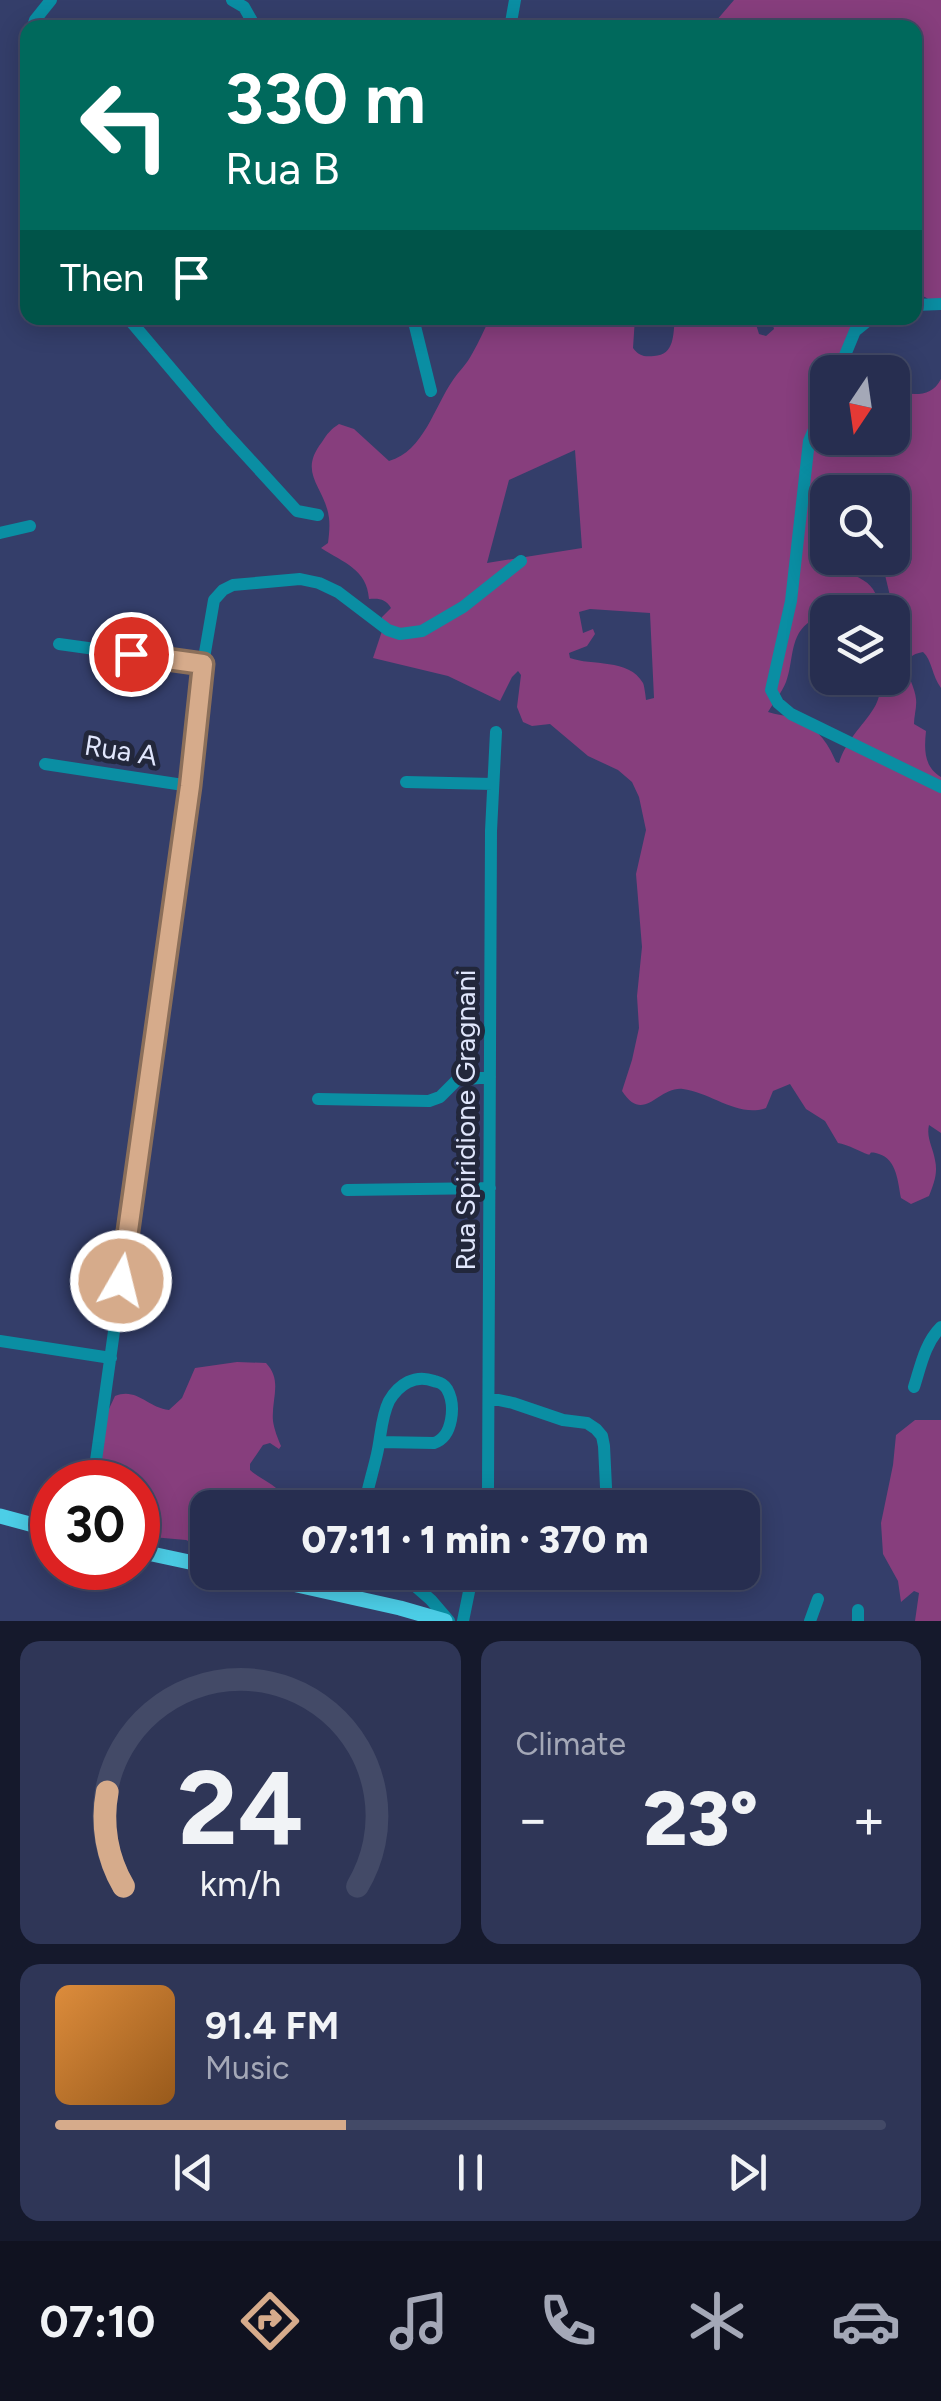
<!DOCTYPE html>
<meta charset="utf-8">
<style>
body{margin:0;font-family:Figtree,sans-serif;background:#2f3657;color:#f1f3f6;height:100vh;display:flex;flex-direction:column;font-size:38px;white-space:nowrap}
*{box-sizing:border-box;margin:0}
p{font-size:32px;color:#a4a8b7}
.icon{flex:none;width:55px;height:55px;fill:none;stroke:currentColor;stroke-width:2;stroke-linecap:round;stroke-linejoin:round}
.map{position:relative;height:1621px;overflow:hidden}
.side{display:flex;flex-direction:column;gap:20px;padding:20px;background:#15192c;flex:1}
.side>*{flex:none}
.top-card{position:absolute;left:20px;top:20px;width:902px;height:305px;border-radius:20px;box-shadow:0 5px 25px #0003,0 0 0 2px #434a67;background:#00695c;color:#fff;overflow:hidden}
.needle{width:65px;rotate:193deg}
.tools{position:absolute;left:810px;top:355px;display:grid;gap:20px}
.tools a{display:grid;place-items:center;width:100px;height:100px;border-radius:20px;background:#272e50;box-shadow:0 5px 25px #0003,0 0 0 2px #434a67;font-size:50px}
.speed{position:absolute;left:30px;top:1460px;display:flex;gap:20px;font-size:50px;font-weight:700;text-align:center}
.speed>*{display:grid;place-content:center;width:130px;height:130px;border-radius:50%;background:#272e50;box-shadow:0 5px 25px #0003,0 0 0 2px #434a67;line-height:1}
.speed .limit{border:15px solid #d22;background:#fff;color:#111}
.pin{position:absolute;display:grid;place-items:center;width:85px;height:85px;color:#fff;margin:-42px;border:5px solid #fff;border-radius:50%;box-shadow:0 2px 10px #0007}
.me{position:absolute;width:110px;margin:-55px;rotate:8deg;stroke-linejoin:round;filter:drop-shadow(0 0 8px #0008)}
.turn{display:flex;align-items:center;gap:35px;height:210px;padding:0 40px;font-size:45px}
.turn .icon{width:130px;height:130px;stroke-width:2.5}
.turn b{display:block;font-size:70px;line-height:85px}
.then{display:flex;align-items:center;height:95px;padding:0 40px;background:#0003;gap:20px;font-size:38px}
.big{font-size:75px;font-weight:800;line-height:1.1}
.side .card{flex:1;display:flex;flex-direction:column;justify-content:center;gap:15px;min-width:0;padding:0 35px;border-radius:20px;background:#2f3657}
.side .dial{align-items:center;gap:0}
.dial svg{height:260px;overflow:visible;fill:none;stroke:#434a67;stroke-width:7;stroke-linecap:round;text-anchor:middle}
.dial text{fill:#f1f3f6;stroke:none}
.song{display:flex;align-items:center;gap:30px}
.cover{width:120px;height:120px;border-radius:15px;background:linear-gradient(135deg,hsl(30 70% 55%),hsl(30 70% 35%))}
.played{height:10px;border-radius:5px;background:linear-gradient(90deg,#d6ab8b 35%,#434a67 35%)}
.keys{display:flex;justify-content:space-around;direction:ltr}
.heat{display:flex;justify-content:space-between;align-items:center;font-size:55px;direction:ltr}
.side .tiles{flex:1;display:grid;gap:20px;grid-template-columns:1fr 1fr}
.card:last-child{grid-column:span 2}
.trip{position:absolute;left:190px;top:1490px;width:570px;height:100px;border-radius:20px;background:#272e50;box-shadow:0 5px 25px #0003,0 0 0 2px #434a67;font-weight:800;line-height:100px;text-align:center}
.tab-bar{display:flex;height:160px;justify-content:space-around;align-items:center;background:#101220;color:#a4a8b7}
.tab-bar .icon{width:70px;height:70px}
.tab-bar .on{color:#d6ab8b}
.tab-bar b{font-size:45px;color:#f1f3f6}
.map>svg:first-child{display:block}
.green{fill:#873e7d;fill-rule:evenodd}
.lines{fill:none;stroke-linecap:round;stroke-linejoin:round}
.minor{stroke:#0a8ea3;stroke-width:12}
.major{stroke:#4ccee7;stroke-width:15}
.route-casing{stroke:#8b6f5a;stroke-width:25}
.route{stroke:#d6ab8b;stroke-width:18}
.labels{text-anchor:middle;stroke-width:10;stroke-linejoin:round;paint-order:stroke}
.street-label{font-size:28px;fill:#e0e6fc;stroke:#22273b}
</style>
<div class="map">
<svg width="941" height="1621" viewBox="0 0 941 1621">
<rect width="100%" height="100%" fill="#343e6a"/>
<path class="green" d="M 734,0 L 941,0 L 941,300 L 934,303 L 925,297 L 915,295 L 915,28 L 710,28 Z
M 490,318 L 635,318 L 633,348 C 639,356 644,357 654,356 C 675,355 673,334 675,318 L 754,318 L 759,334 L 766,336 L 774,329 L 771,318 L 861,318 L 854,328 L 839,372 L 828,372 L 828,438 L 892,438 L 893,392 C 912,394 931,399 941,379 L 941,688 C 932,676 932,660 923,652 C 893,657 915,682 916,699 C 917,707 914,716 914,724 L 926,731 C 924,750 924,767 941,777 L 941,1133 L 929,1125 C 926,1138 933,1147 935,1160 C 938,1173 934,1183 929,1196 L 911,1204 L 901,1198 C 898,1183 897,1159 879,1154 C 863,1149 877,1159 862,1152 C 853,1148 848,1145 838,1143 L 825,1121 L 806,1109 L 790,1084 L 773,1091 L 766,1108 C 738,1118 710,1092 683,1089 C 658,1086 644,1125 622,1091 L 632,1060 L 639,1028 L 637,996 L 642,947 L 636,874 L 646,830 L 639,797 L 632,782 L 618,770 L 588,756 L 550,724 L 532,726 L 523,722 L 517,707 L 521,675 L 518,671 L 512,677 L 500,701 L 448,676 L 373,658 L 382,631 L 382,617 L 391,608 C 386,599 379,598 369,599 C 367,569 344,563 321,548 L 328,543 C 329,535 330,526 329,518 C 325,486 297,474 322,442 C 327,434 331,429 339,424 L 354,429 L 389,461 C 424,451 434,407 453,380 C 459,371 467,364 472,354 C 479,342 484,330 490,318 ZM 575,450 L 582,548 L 487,563 L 509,480 ZM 849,480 L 866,483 L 878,492 L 892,492 C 893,514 887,544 911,553 C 913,562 909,568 902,573 L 888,558 L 881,558 L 895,617 L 892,678 L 885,678 C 880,687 880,699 874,708 C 862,727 846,740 839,763 L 836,762 C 828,742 815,725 794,718 C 785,715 776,715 768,712 C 774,702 782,692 786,682 C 794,661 789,634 811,621 L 819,627 C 814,650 807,670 830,684 L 838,678 L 828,678 L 828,612 L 860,612 L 877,598 C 871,572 832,573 814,555 L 818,536 L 815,518 L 821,491 L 833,481 ZM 590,609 L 650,613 L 654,698 L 646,700 C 646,698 644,684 643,683 C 629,658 591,666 570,658 L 569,653 L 587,646 L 595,634 L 593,629 L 583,633 L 579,612 Z
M 237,1362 L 266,1363 C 283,1381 271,1399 273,1421 C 274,1429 278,1439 281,1446 L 279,1449 L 270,1443 L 263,1445 L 250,1464 L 250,1470 C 260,1479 273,1483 281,1493 L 294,1494 L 314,1507 L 208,1508 L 207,1549 L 186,1540 L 152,1537 L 138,1523 L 138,1482 L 98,1482 L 108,1411 L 115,1396 C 137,1387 148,1408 169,1410 L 182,1398 L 195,1368 Z
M 915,1420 L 941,1420 L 941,1621 L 915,1621 L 919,1593 L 914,1591 L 901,1602 L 898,1581 L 883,1554 L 881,1523 L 893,1465 L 896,1435 Z"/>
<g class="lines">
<path class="minor" d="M 232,0 L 244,7 L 256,28
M 32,28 L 35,20 L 51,0
M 510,28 L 515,0
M 28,41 L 26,46 L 28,69
M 915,305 L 941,304
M 128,318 L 222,429 L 297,511 L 318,515
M 413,318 L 431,391
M 838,372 L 855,331 L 871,318
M 828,398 L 809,441 L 791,601 L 771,690 L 778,703 L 791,714 L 941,787
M 0,533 L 30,526
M 59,644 L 203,664
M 45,764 L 190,786
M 406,782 L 493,784
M 318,1099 L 429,1101 L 440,1097 L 457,1080 L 490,1077
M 347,1190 L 490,1188
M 0,1341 L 111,1358
M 914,1387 C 921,1365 925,1343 941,1327
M 489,1398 L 513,1403 L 563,1420 L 587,1423 L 596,1429 L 602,1436 L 604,1446 L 607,1508
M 93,1482 L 190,786 L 203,664 L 214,600 L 223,590 L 233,585 L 300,579 L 319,583 L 338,592 L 388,630 L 400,634 L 422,631 L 463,607 L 521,561
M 364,1508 C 367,1490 373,1472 377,1454 C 381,1437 381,1417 389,1401 C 399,1384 415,1374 434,1381 C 440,1383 443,1383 447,1389 C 456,1405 453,1437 434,1443 L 380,1442
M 485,1508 L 488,1489 L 491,831 L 496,732
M 399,1572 L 431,1600 L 449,1621
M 463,1621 L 473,1572
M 810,1621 L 818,1599
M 858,1621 L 858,1610"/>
<path class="major" d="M 0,1516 L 52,1530
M 138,1551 L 208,1566
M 239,1572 L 400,1608 L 445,1621"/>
</g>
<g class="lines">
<defs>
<path id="route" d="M 121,1281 L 190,786 L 203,664 L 131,654"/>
</defs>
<use href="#route" class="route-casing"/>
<use href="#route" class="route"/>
</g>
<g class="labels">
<g class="street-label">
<text transform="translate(121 750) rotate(9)" y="10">Rua A</text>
<text transform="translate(465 1120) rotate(-90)" y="10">Rua Spiridione Gragnani</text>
</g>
</g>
</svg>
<div class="tools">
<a><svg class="needle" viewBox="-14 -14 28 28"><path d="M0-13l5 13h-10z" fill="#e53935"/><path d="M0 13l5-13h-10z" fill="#a4a8b7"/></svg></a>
<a><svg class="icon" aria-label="search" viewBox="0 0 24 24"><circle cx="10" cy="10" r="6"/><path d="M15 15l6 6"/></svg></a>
<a><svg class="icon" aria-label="layers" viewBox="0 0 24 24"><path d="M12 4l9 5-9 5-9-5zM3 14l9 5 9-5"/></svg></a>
</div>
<div class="speed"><div class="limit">30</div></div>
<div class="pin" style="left:131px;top:654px;background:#d93025"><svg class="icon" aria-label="arrive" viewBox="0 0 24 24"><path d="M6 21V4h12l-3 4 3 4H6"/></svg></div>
<svg class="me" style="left:121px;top:1281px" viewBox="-20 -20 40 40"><circle r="17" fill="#d6ab8b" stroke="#fff" stroke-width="3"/><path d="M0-11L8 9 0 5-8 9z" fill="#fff"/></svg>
<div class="trip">07:11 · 1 min · 370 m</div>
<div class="top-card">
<div class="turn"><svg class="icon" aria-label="left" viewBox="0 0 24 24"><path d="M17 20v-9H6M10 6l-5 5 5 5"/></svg><div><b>330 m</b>Rua B</div></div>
<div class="then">Then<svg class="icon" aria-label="arrive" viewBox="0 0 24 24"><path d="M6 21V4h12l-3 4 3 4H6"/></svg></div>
</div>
</div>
<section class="side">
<div class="tiles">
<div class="card dial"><svg viewBox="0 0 100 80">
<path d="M14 69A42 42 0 1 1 86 69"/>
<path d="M14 69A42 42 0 0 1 9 40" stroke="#d6ab8b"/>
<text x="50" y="56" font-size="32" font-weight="700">24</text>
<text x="50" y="72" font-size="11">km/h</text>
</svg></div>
<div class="card"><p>Climate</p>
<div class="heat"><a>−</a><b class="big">23°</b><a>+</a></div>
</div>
<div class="card">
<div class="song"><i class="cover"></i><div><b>91.4 FM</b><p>Music</p></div></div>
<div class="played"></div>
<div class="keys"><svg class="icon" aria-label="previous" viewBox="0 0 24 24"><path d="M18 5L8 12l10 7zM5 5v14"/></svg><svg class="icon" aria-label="pause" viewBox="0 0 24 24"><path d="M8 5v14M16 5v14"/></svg><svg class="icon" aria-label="next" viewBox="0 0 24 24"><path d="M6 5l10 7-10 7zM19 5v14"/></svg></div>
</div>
</div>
</section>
<nav class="tab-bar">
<b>07:10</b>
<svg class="icon on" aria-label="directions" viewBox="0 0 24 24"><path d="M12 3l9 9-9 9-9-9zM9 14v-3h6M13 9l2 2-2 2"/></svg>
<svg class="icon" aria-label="music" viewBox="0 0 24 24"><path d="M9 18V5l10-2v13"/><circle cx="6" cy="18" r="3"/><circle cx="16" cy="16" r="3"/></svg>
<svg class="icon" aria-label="phone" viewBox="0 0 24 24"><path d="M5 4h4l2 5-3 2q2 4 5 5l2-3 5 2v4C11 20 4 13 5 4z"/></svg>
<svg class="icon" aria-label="climate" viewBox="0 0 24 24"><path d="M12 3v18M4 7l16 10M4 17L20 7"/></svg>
<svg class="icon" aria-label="car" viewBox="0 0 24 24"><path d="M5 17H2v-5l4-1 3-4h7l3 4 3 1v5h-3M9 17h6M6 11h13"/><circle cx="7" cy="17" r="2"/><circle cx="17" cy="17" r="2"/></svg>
</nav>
